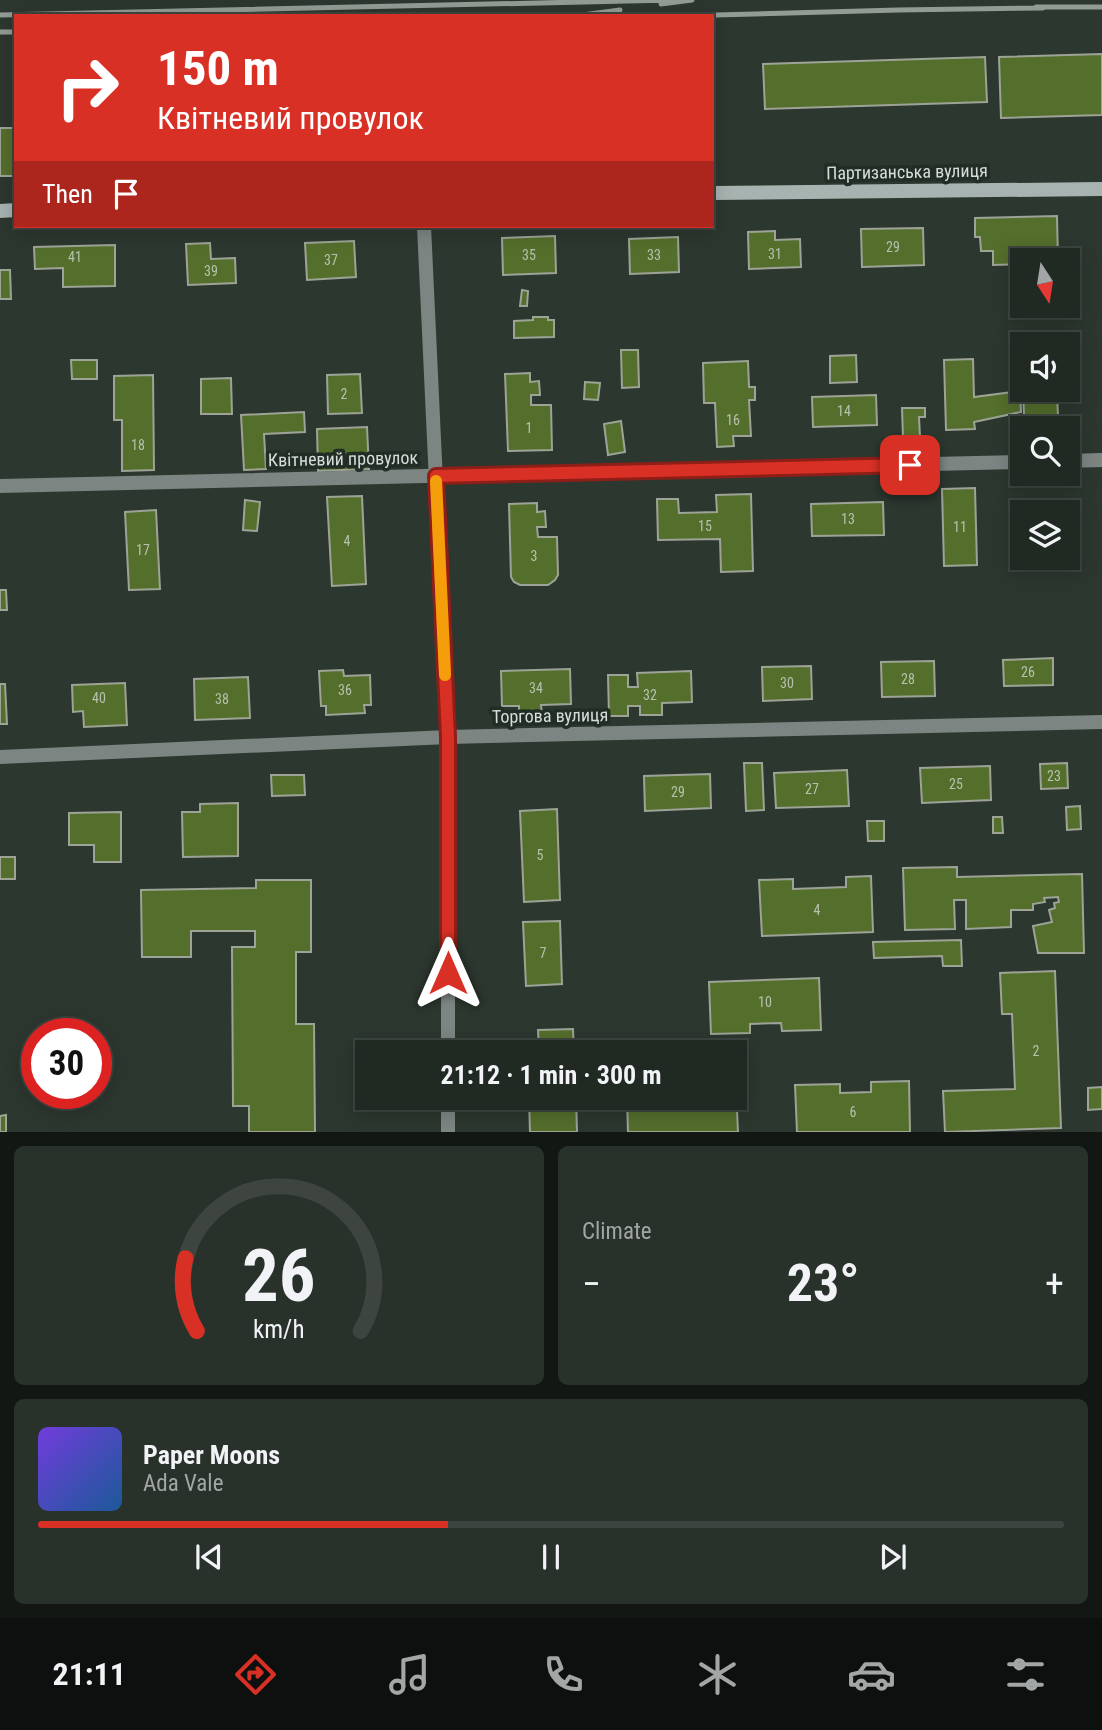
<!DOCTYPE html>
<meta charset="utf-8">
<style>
body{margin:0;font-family:"Roboto Condensed",sans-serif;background:#29312b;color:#f1f3f6;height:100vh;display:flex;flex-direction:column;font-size:26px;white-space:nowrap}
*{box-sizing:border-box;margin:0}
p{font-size:23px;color:#a2a6a6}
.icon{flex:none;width:38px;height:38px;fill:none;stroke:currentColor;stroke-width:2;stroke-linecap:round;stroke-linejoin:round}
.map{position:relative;height:1132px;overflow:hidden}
.drawer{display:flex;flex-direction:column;gap:14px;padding:14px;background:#121713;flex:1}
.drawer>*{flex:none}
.guide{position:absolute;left:14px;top:14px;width:700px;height:214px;border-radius:0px;box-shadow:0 4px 18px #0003,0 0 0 2px #3e4541;background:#d93025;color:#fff;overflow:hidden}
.needle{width:46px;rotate:168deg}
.tools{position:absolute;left:1010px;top:248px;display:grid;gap:14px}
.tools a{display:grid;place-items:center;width:70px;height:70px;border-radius:0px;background:#212923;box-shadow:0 4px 18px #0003,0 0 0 2px #3e4541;font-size:35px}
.speed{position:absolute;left:21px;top:1018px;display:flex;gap:14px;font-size:35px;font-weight:700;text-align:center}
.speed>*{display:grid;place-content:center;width:91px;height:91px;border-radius:50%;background:#212923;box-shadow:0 4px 18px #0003,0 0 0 2px #3e4541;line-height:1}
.speed .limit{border:10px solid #d22;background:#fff;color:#111}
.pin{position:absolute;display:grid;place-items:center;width:60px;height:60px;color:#fff;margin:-30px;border-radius:14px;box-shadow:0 4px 10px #0006}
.me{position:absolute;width:77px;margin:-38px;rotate:0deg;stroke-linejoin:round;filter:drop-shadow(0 0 5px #0008)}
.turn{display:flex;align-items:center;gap:24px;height:147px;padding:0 28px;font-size:32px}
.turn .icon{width:91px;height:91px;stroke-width:2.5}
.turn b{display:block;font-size:49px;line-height:60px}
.then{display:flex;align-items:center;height:66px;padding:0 28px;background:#0003;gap:14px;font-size:26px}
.big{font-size:52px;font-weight:700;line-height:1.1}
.drawer .widget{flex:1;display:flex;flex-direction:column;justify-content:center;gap:10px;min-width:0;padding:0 24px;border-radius:10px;background:#29312b}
.drawer .dial{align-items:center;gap:0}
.dial svg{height:182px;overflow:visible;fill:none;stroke:#3e4541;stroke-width:7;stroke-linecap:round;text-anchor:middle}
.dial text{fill:#f1f3f6;stroke:none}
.song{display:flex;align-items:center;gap:21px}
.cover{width:84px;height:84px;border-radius:10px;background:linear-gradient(135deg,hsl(260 70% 55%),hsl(210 70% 35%))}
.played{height:7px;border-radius:4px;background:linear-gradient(90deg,#d93025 40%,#3e4541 40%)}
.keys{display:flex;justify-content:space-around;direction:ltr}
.heat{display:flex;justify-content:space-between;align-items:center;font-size:38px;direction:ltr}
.drawer .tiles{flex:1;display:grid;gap:14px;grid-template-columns:1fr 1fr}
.widget:last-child{grid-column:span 2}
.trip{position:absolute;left:355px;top:1040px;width:392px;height:70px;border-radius:0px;background:#212923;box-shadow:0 4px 18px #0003,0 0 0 2px #3e4541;font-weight:700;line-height:70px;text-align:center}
.dock{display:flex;height:112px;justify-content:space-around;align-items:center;background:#0d100e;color:#a2a6a6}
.dock .icon{width:49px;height:49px}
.dock .on{color:#d93025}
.dock b{font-size:32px;color:#f1f3f6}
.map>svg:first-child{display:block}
.building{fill:#546e2c;stroke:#9da396;stroke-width:2}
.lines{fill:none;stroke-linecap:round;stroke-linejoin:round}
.street{stroke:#7d8583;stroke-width:14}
.secondary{stroke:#a7b3b0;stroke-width:14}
.rail{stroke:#939b95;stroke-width:5}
.route-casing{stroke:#8d1f18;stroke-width:18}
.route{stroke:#d93025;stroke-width:12}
.slow{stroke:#f59e0b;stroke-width:12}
.labels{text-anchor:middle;stroke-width:7;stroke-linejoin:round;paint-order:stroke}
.number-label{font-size:14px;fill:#b6c2ae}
.street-label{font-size:18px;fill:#d7ded9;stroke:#222d26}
</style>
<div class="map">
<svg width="1102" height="1132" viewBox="0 0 1102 1132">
<rect width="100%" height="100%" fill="#2c372f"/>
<path class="building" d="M 1102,54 L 1102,115 L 1001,118 L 999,57 Z
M 985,57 L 987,102 L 765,109 L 763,64 Z
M 0,128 L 16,128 L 16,176 L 0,176 Z
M 1057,216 L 1058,261 L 1022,261 L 1022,264 L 993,265 L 993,251 L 981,251 L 980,237 L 975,237 L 975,218 Z
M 923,228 L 924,265 L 862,267 L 861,229 Z
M 775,231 L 775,240 L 800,239 L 801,267 L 749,269 L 748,232 Z
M 555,236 L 556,273 L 503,275 L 502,238 Z
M 678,237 L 679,272 L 630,274 L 629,239 Z
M 354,241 L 356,277 L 307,280 L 305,243 Z
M 210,243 L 211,259 L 235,258 L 236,283 L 188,285 L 186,244 Z
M 115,245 L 115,286 L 63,287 L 63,268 L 35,269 L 34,247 Z
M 0,270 L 10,270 L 11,299 L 0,299 Z
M 522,290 L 528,291 L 527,306 L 520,306 Z
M 533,317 L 548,317 L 548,320 L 554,320 L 554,337 L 514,338 L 514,321 L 533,320 Z
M 621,350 L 638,350 L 639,387 L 622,388 Z
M 856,355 L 857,382 L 830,383 L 830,356 Z
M 973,359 L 974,397 L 1020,391 L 1021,412 L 974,422 L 975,429 L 946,430 L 944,360 Z
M 71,360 L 97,360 L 97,379 L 72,379 Z
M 748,361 L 749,387 L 755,387 L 755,400 L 749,400 L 751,436 L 733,436 L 734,446 L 717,447 L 715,403 L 704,403 L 703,363 Z
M 530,373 L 530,382 L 539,381 L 540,395 L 531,395 L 531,405 L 551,405 L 552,450 L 508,451 L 505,374 Z
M 360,374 L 362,413 L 328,414 L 327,375 Z
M 153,375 L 154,470 L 122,471 L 122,420 L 114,420 L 114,376 Z
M 231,378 L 232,414 L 201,414 L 201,379 Z
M 585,382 L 600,383 L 598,400 L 584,399 Z
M 1023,390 L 1047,390 L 1047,393 L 1057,393 L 1058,416 L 1024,416 Z
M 876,395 L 877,425 L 813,427 L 812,397 Z
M 902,408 L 925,408 L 925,417 L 919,417 L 920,437 L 903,438 Z
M 304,412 L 305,432 L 264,434 L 266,469 L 244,470 L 241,415 Z
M 621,421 L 625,452 L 608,455 L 604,424 Z
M 367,427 L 369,469 L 318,471 L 317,429 Z
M 975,488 L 977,565 L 944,566 L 942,489 Z
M 751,494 L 753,571 L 721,572 L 720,539 L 658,540 L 657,499 L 678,499 L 679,513 L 717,512 L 716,495 Z
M 362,496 L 366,584 L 332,586 L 327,497 Z
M 245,500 L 260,502 L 257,531 L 243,530 Z
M 883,502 L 884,535 L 812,536 L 811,504 Z
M 537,503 L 537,512 L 545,511 L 546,527 L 537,527 L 538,537 L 557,537 L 558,575 L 555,580 L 548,585 L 520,585 L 514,582 L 511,577 L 509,504 Z
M 156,510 L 160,589 L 129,590 L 125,512 Z
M 0,590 L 6,590 L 7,610 L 0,610 Z
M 1053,658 L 1053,685 L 1004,686 L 1003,660 Z
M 934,661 L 935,696 L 882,697 L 881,662 Z
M 811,666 L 812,699 L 763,701 L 762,667 Z
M 570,669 L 571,704 L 541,705 L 542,715 L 519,715 L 519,706 L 502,706 L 501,671 Z
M 343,670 L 344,676 L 370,675 L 371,705 L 364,705 L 365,713 L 326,715 L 326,706 L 321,706 L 319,671 Z
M 691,671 L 692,702 L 662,703 L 662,715 L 640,715 L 640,706 L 628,706 L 628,716 L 609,716 L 608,675 L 628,675 L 628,687 L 638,687 L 637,673 Z
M 248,677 L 250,718 L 195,720 L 194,679 Z
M 125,683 L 127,725 L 84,727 L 83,711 L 73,712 L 72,685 Z
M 0,684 L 5,684 L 7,724 L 0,724 Z
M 744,763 L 762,763 L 764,810 L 746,811 Z
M 1067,763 L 1068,788 L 1041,789 L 1040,764 Z
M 990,766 L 991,800 L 922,803 L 920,768 Z
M 847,770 L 849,806 L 776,808 L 774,773 Z
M 710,774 L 711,808 L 645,811 L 644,776 Z
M 271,775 L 304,775 L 305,795 L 272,796 Z
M 238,803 L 238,856 L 183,857 L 182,812 L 200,812 L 200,804 Z
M 1080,806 L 1081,829 L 1067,830 L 1066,807 Z
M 557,809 L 560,900 L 524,902 L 520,811 Z
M 121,812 L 121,862 L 94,862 L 94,845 L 69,845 L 69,813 Z
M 993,817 L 1002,817 L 1003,833 L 993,833 Z
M 867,821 L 884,821 L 884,841 L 868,841 Z
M 0,857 L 15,857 L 15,879 L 0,879 Z
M 957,867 L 957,877 L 1082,874 L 1084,953 L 1038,953 L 1033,926 L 1052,922 L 1049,910 L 1055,908 L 1054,903 L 1059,902 L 1058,897 L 1044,898 L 1045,902 L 1033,904 L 1033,910 L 1011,910 L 1011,927 L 966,929 L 966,900 L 954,900 L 955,929 L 905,930 L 903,868 Z
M 871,876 L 873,932 L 762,936 L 759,880 L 793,879 L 793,889 L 846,887 L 846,877 Z
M 256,880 L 311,880 L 311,952 L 296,952 L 296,1024 L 314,1024 L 315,1132 L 249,1132 L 249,1106 L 233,1106 L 232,947 L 255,947 L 255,931 L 191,931 L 191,957 L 142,957 L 141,890 L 256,888 Z
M 560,921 L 562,984 L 526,986 L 523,922 Z
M 961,940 L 962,966 L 943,966 L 942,956 L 874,958 L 873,942 Z
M 1055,971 L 1061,1128 L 945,1132 L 943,1091 L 1015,1089 L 1012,1014 L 1002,1014 L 1000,973 Z
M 819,978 L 821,1030 L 782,1031 L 781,1023 L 750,1024 L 750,1033 L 711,1034 L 709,982 Z
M 573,1029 L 574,1052 L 539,1052 L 538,1030 Z
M 909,1081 L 910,1132 L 797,1132 L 795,1085 L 840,1084 L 840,1093 L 871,1092 L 871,1082 Z
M 1102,1087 L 1102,1109 L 1088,1110 L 1088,1088 Z
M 735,1088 L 736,1088 L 738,1132 L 628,1132 L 627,1097 L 668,1097 L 668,1100 L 699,1097 L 735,1097 Z
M 529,1097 L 576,1097 L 577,1132 L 530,1132 Z
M 6,1115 L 6,1132 L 0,1132 L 0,1116 Z"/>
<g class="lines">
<path class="street" d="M 424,226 L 448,737 L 448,1052
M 1068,461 L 1102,460
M 0,486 L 1022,462
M 0,757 L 448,737 L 1102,722
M 448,1097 L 448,1132"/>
<path class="secondary" d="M 712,193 L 1102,189
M 0,211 L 16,210"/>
<path class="rail" d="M 661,4 L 692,0
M 1036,7 L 1102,7
M 0,15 L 671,0
M 575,16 L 620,10
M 677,16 L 898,10 L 1043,8
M 0,32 L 16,32"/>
</g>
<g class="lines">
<defs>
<path id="route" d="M 448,973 L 448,737 L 436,476 L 910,465"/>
</defs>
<use href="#route" class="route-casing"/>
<use href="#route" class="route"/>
<path class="slow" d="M 436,481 L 445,675"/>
</g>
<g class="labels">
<g class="number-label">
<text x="893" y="252">29</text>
<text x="775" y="259">31</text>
<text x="529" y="260">35</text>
<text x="654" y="260">33</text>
<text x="75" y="262">41</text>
<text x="331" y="265">37</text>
<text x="211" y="276">39</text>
<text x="344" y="399">2</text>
<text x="844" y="416">14</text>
<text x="733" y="425">16</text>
<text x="529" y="433">1</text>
<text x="138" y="450">18</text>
<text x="848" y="524">13</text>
<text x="705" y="531">15</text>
<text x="960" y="532">11</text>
<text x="347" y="546">4</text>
<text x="143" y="555">17</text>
<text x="534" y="561">3</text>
<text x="1028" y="677">26</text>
<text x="908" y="684">28</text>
<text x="787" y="688">30</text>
<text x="536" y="693">34</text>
<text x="345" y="695">36</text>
<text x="650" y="700">32</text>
<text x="99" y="703">40</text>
<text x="222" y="704">38</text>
<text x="1054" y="781">23</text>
<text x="956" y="789">25</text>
<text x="812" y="794">27</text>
<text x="678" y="797">29</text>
<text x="540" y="860">5</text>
<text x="817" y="915">4</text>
<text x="543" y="958">7</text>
<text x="765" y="1007">10</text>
<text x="1036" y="1056">2</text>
<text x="853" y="1117">6</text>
</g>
<g class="street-label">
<text transform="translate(907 172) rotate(-1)" y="6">Партизанська вулиця</text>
<text transform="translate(343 459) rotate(-1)" y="6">Квітневий провулок</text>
<text transform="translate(550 716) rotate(-1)" y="6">Торгова вулиця</text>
</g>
</g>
</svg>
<div class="tools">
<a><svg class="needle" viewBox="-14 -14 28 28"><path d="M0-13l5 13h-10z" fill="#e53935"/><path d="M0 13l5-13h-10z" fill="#a2a6a6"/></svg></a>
<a><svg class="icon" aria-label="sound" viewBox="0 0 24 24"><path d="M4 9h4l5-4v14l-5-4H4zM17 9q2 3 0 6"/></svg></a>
<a><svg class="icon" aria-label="search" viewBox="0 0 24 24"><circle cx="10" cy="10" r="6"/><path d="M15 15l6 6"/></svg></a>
<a><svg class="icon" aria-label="layers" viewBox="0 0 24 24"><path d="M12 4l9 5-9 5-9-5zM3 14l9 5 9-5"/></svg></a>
</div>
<div class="speed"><div class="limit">30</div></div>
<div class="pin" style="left:910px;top:465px;background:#d93025"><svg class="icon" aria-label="arrive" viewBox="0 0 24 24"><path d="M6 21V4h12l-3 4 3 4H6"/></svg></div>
<svg class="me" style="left:448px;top:973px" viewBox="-20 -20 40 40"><path d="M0-17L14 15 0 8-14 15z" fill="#d93025" stroke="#fff" stroke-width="4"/></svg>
<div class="trip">21:12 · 1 min · 300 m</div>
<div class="guide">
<div class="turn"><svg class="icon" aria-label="right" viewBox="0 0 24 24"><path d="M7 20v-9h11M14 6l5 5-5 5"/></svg><div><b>150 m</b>Квітневий провулок</div></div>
<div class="then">Then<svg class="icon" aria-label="arrive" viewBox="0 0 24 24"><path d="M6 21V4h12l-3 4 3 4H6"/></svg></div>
</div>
</div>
<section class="drawer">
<div class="tiles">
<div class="widget dial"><svg viewBox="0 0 100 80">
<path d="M14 69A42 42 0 1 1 86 69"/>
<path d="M14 69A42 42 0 0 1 9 37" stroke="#d93025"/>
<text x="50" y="56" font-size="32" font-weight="700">26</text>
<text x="50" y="72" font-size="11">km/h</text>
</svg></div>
<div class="widget"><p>Climate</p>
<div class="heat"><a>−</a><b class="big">23°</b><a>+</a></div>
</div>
<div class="widget">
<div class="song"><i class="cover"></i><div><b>Paper Moons</b><p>Ada Vale</p></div></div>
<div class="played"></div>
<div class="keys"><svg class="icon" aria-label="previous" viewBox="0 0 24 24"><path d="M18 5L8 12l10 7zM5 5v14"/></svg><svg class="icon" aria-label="pause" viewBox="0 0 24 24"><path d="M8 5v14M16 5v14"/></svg><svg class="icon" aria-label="next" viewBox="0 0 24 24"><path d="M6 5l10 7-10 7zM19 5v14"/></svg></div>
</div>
</div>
</section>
<nav class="dock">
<b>21:11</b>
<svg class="icon on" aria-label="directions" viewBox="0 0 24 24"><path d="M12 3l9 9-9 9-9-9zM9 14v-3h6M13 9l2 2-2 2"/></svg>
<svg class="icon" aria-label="music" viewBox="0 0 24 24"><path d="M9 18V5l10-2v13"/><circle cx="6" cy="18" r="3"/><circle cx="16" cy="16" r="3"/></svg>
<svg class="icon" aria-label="phone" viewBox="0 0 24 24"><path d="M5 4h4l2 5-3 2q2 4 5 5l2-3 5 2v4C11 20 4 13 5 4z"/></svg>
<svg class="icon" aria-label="climate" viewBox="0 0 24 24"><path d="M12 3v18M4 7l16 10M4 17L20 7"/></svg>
<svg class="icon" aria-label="car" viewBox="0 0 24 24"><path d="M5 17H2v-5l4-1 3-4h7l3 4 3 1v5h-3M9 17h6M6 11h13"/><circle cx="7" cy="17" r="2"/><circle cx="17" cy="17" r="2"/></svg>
<svg class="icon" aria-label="filters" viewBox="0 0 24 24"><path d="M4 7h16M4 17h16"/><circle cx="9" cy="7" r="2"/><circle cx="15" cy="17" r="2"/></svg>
</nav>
